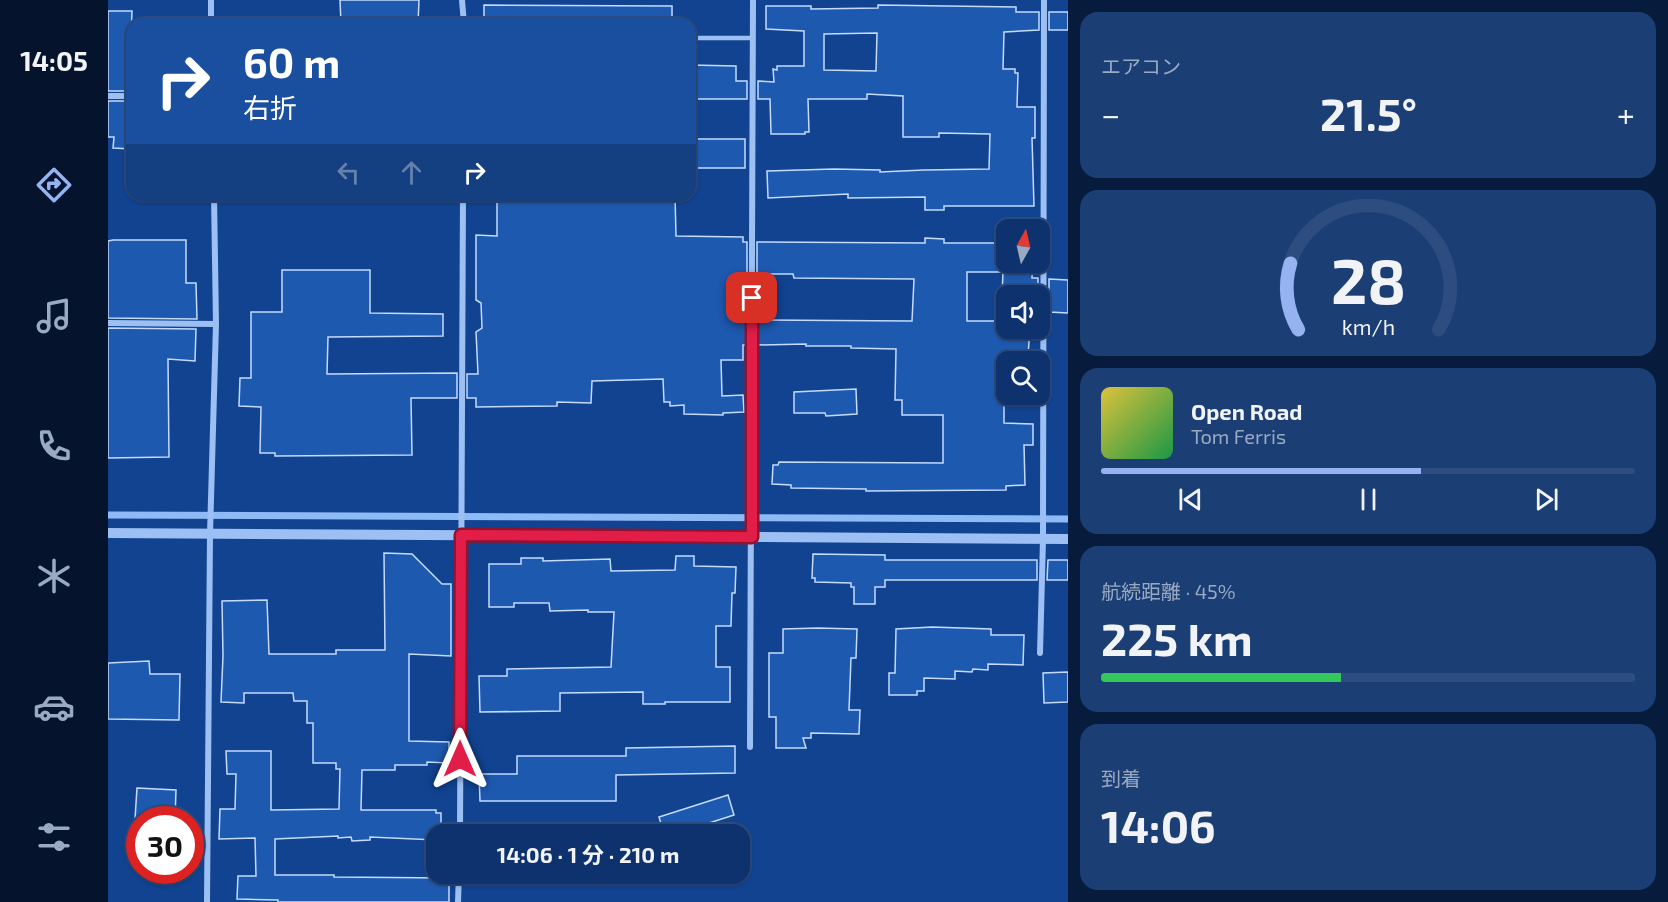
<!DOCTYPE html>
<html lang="ja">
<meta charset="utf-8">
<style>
body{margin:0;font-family:"Exo 2","Noto Sans JP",sans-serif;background:#1b3e75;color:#f1f3f6;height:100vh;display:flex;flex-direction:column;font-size:22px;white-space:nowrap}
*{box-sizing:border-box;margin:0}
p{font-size:20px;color:#9aaac2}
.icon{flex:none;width:33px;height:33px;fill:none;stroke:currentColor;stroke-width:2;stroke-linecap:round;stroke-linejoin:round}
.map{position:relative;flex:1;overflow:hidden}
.side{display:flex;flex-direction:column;gap:12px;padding:12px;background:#071c3c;width:600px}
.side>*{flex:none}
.guide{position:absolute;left:18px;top:18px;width:570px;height:183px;border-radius:18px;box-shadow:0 2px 4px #0004,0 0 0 2px #2d4d80;background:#1a4fa0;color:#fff;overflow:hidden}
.needle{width:39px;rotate:8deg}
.controls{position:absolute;left:888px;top:219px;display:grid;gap:12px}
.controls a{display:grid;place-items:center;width:54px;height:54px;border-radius:12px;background:#0d326d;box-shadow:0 2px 4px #0004,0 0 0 2px #2d4d80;font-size:30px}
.speed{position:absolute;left:18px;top:806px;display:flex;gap:12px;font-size:30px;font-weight:700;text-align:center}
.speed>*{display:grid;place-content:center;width:78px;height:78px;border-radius:50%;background:#0d326d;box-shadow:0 2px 4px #0004,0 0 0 2px #2d4d80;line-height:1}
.speed .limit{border:9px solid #d22;background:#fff;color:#111}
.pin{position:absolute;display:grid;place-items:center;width:51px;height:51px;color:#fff;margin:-26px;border-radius:12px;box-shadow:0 3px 9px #0006}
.me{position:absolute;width:66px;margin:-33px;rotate:0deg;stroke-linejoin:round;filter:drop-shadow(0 0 4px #0008)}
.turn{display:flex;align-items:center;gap:21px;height:126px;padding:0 18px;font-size:27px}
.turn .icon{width:78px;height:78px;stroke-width:2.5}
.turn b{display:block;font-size:42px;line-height:51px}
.lanes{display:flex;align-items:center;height:57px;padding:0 18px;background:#0003;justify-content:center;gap:30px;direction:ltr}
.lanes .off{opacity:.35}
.big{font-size:45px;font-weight:700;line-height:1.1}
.side .card{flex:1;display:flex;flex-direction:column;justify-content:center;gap:9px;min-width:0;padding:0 21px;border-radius:18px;background:#1b3e75}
.side .dial{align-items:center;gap:0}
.dial svg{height:156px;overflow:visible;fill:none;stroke:#2d4d80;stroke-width:7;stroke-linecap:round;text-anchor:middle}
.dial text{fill:#f1f3f6;stroke:none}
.song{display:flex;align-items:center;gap:18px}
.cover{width:72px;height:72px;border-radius:9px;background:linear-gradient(135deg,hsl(50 70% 55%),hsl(140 70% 35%))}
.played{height:6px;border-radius:3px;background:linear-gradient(90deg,#95b2f1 60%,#2d4d80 60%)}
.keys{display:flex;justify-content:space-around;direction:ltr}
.heat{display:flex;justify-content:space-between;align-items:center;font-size:33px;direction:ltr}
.charge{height:9px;border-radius:4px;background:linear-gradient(90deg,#34c759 45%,#2d4d80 0)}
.trip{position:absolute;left:318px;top:824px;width:324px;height:60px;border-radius:18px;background:#0d326d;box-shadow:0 2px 4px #0004,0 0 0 2px #2d4d80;font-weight:700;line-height:60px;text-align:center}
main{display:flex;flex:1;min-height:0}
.tabs{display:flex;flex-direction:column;width:108px;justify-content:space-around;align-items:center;background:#05142c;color:#9aaac2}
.tabs .icon{width:42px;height:42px}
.tabs .selected{color:#95b2f1}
.tabs b{font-size:27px;color:#f1f3f6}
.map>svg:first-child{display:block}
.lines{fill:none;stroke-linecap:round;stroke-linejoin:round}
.stream{stroke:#8ebaf6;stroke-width:7}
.building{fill:#1e59b0;stroke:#c4dbfd;stroke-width:1.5;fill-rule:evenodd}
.service{stroke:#9cc0f3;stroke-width:4.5}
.minor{stroke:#9cc0f3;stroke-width:6}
.tertiary{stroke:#9cc0f3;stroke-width:10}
.route-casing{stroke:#92132f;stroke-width:15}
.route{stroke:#e11d48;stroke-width:10}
</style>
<main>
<nav class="tabs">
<b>14:05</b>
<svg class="icon selected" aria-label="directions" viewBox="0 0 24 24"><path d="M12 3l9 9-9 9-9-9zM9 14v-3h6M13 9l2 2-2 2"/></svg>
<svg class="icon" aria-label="music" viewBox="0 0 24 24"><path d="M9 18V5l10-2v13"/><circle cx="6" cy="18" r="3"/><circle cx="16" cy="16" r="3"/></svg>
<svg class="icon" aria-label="phone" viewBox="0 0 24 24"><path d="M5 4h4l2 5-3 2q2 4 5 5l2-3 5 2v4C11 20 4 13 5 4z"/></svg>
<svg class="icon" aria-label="climate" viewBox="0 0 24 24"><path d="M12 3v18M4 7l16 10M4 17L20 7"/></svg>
<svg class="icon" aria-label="car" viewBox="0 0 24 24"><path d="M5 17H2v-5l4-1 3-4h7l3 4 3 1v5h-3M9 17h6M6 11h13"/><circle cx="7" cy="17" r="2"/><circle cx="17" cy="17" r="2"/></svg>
<svg class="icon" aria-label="filters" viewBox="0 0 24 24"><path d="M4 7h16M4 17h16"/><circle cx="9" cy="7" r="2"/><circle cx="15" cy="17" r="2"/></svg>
</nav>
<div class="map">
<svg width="960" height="902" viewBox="0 0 960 902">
<rect width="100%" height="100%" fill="#114391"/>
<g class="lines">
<path class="stream" d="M 0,515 L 960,519"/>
</g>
<path class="building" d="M 232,0 L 311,0 L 310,24 L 233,24 Z
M 376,5 L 564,6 L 564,24 L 376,24 Z
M 770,5 L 908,7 L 908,12 L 931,12 L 931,30 L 896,32 L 895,69 L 907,69 L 907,73 L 910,73 L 909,107 L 927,107 L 927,138 L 924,138 L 926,206 L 836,206 L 836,210 L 817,210 L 817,197 L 740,198 L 740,194 L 660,198 L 659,171 L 726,169 L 772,170 L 772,172 L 816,170 L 881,169 L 882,134 L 831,133 L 831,137 L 795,137 L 795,96 L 759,94 L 759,99 L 700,99 L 701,132 L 697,132 L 697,134 L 663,134 L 662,99 L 650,99 L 650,81 L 666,82 L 665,69 L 669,70 L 669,66 L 696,66 L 696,31 L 658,29 L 658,6 L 703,6 L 703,9 L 770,8 ZM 769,33 L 768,71 L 716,70 L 716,34 Z
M 0,11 L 24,11 L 21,91 L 0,91 Z
M 941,12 L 960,12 L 960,30 L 941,30 Z
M 582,65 L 628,66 L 628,81 L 639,81 L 639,99 L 582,99 Z
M 0,101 L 21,101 L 21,114 L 24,114 L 24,149 L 5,148 L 6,137 L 0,137 Z
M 582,139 L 637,139 L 637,168 L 582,168 Z
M 389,195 L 567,195 L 568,236 L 635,237 L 635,242 L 639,242 L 639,274 L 636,274 L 634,320 L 638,320 L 638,345 L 635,345 L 635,360 L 613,360 L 614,396 L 635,395 L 636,412 L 615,413 L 615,415 L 576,414 L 576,405 L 562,406 L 562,402 L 556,402 L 555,379 L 484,381 L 483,403 L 449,402 L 449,406 L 368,407 L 368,398 L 359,398 L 359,374 L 370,374 L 368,332 L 374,328 L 373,303 L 368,300 L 368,235 L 389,236 Z
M 817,238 L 836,239 L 836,243 L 898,243 L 898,262 L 925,262 L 924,278 L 930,278 L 930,296 L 898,296 L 898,328 L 922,328 L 920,356 L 896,356 L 896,423 L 925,424 L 925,445 L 916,445 L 917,485 L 898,486 L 898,490 L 758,491 L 758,489 L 683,488 L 683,485 L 664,484 L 665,465 L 670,465 L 671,462 L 835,463 L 835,415 L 794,415 L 794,400 L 787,400 L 788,349 L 743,348 L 743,346 L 698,346 L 698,344 L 649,345 L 649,320 L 804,321 L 806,279 L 686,278 L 685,274 L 649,274 L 649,242 L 817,243 ZM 859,272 L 895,272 L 893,321 L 859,321 Z
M 5,240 L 78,240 L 78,283 L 88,283 L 89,319 L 0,318 L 0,241 Z
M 174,270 L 262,270 L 262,313 L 335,314 L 335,336 L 220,337 L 219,374 L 349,373 L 349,398 L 303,398 L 304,455 L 167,456 L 167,453 L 152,453 L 153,407 L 131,406 L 132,378 L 143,378 L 143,312 L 174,312 Z
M 941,279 L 960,280 L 960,313 L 941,312 Z
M 0,328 L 88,329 L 87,361 L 60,359 L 61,457 L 0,458 Z
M 748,389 L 749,414 L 718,416 L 717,413 L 686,413 L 686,392 Z
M 276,553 L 304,554 L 334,584 L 343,584 L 343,656 L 301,654 L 301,741 L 341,742 L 341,763 L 319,762 L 319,765 L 287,765 L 287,770 L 254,770 L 253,810 L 328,810 L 328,813 L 333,813 L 333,834 L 328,834 L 328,840 L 262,837 L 262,840 L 244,841 L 243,837 L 230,838 L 230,836 L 167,839 L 167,875 L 226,875 L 226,877 L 341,878 L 341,902 L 170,902 L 170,900 L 129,899 L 130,876 L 148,876 L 147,838 L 111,839 L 112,809 L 127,809 L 128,774 L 119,774 L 118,751 L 163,751 L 163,810 L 231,809 L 232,769 L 228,769 L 228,763 L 205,763 L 205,723 L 199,723 L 199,701 L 186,701 L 185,693 L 136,693 L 136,703 L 113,702 L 115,656 L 114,601 L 159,600 L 161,654 L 228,654 L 228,650 L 277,650 Z
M 705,554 L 777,555 L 777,560 L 929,560 L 929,580 L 777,580 L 777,587 L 767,587 L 767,604 L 746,604 L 746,587 L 743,587 L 743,583 L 707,582 L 707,578 L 704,578 Z
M 568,556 L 586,556 L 586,566 L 628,567 L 627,593 L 624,593 L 623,626 L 608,626 L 608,667 L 622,667 L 622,702 L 557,702 L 557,704 L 535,704 L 535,692 L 452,693 L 452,711 L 372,712 L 371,676 L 399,676 L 399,669 L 503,667 L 506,612 L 480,612 L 480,610 L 442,611 L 441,603 L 406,603 L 406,607 L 381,607 L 381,564 L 413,564 L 413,558 L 435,558 L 435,561 L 502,559 L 503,571 L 567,570 Z
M 940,560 L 960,560 L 960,580 L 939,580 Z
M 824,627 L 883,629 L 883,635 L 916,635 L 915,665 L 880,664 L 880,670 L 865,669 L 864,672 L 847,671 L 847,679 L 816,678 L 816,691 L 809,691 L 809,695 L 781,695 L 781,673 L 787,673 L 788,629 Z
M 710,628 L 749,629 L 748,658 L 743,658 L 741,710 L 752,710 L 751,734 L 703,733 L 703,738 L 695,738 L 698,748 L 668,748 L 668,717 L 661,717 L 661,653 L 675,653 L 675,629 Z
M 41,661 L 42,674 L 72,674 L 71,720 L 0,719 L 0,663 Z
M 960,672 L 960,702 L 936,703 L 935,673 Z
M 627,746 L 627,773 L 508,775 L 508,801 L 372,801 L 371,774 L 409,774 L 409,756 L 518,756 L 518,748 Z
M 29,788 L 68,790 L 67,819 L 27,819 Z
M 620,795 L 626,815 L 601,823 L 603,830 L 592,834 L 556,834 L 551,817 Z"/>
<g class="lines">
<path class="service" d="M 582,38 L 645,38"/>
<path class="minor" d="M 103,0 L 103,24
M 354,0 L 356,24
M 0,96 L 24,96
M 0,323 L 108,324
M 932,653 L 935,539 L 936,0
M 642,747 L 645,0
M 352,834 L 355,195
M 99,902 L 102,534 L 108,324 L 106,195
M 350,902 L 351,873"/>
<path class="tertiary" d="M 0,533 L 960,539"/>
</g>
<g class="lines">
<defs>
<path id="route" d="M 352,759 L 353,535 L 644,537 L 644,298"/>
</defs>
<use href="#route" class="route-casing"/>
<use href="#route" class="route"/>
</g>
</svg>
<div class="controls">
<a><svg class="needle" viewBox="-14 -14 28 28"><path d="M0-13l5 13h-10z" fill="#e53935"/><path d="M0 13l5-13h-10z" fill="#9aaac2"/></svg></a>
<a><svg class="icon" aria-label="sound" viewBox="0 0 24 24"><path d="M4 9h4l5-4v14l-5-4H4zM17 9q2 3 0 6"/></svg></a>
<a><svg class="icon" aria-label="search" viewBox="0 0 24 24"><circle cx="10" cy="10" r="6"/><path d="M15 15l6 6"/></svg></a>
</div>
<div class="speed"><div class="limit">30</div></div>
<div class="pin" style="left:644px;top:298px;background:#d93025"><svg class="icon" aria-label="arrive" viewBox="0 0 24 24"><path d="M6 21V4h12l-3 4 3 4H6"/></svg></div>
<svg class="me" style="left:352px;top:759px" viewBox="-20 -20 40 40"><path d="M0-17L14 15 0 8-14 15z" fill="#e11d48" stroke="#fff" stroke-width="4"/></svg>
<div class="trip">14:06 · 1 分 · 210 m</div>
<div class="guide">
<div class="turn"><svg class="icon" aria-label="right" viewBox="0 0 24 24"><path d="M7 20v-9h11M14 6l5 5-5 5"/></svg><div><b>60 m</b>右折</div></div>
<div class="lanes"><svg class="icon off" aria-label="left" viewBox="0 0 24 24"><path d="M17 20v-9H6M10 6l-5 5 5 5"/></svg><svg class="icon off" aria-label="ahead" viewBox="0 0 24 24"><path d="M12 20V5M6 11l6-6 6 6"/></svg><svg class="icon" aria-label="right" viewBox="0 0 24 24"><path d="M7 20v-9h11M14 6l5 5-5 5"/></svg></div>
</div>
</div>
<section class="side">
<div class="card"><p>エアコン</p>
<div class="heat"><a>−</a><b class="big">21.5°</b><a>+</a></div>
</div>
<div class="card dial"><svg viewBox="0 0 100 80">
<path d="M14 69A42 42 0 1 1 86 69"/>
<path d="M14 69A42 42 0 0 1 10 35" stroke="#95b2f1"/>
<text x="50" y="56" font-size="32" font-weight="700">28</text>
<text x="50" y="72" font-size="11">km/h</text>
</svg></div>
<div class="card">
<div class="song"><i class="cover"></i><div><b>Open Road</b><p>Tom Ferris</p></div></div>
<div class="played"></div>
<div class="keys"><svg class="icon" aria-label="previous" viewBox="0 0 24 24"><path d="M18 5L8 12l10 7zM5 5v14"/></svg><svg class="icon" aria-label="pause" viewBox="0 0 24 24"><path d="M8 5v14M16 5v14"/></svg><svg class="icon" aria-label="next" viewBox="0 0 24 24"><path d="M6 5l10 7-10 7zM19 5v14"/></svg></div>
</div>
<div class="card"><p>航続距離 · 45%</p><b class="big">225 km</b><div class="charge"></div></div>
<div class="card"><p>到着</p><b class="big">14:06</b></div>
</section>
</main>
